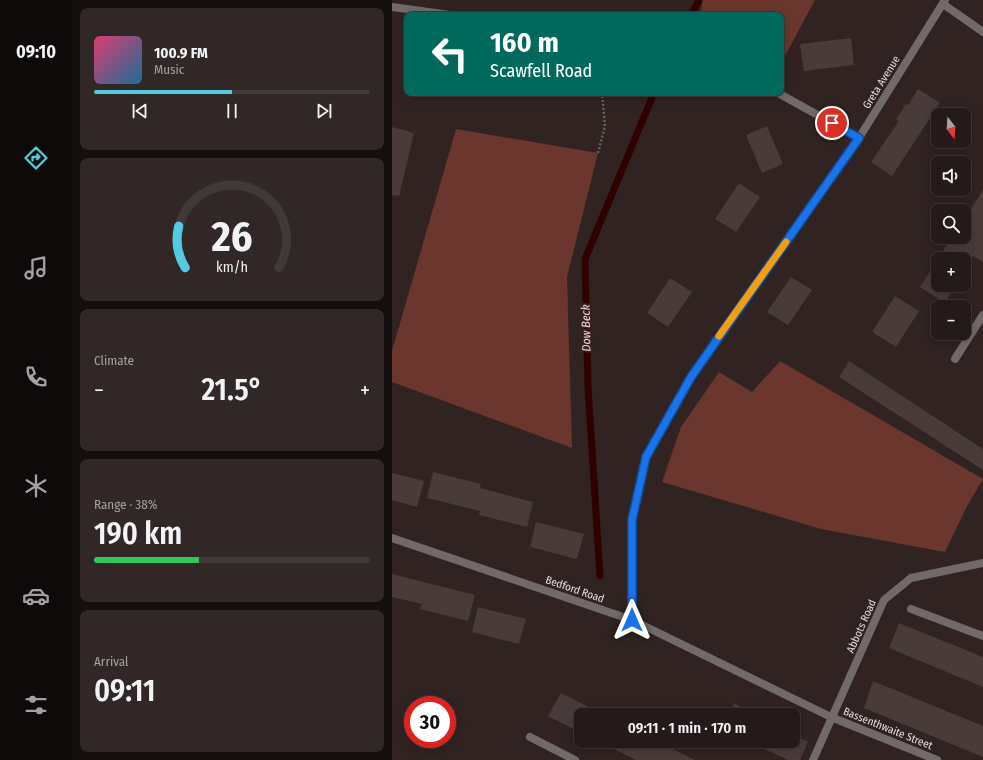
<!DOCTYPE html>
<meta charset="utf-8">
<style>
body{margin:0;font-family:"Fira Sans Condensed",sans-serif;background:#302726;color:#f1f3f6;height:100vh;display:flex;flex-direction:column;font-size:15px;white-space:nowrap}
*{box-sizing:border-box;margin:0}
p{font-size:13px;color:#a3a1a2}
.icon{flex:none;width:22px;height:22px;fill:none;stroke:currentColor;stroke-width:2;stroke-linecap:round;stroke-linejoin:round}
.map{position:relative;flex:1;overflow:hidden}
.panel{display:flex;flex-direction:column;gap:8px;padding:8px;background:#140e0e;width:320px}
.panel>*{flex:none}
.guide{position:absolute;left:12px;top:12px;width:380px;height:84px;border-radius:8px;box-shadow:0 2px 10px #0003,0 0 0 1px #413838;background:#00695c;color:#fff;overflow:hidden}
.needle{width:26px;rotate:163deg}
.fabs{position:absolute;left:539px;top:108px;display:grid;gap:8px}
.fabs a{display:grid;place-items:center;width:40px;height:40px;border-radius:8px;background:#241a19;box-shadow:0 2px 10px #0003,0 0 0 1px #413838;font-size:20px}
.speed{position:absolute;left:12px;top:696px;display:flex;gap:8px;font-size:20px;font-weight:700;text-align:center}
.speed>*{display:grid;place-content:center;width:52px;height:52px;border-radius:50%;background:#241a19;box-shadow:0 2px 10px #0003,0 0 0 1px #413838;line-height:1}
.speed .limit{border:6px solid #d22;background:#fff;color:#111}
.pin{position:absolute;display:grid;place-items:center;width:34px;height:34px;color:#fff;margin:-17px;border:2px solid #fff;border-radius:50%;box-shadow:0 1px 4px #0007}
.me{position:absolute;width:44px;margin:-22px;rotate:0deg;stroke-linejoin:round;filter:drop-shadow(0 0 3px #0008)}
.turn{display:flex;align-items:center;gap:14px;height:84px;padding:0 20px;font-size:18px}
.turn .icon{width:52px;height:52px;stroke-width:2.5}
.turn b{display:block;font-size:28px;line-height:34px}
.big{font-size:30px;font-weight:600;line-height:1.1}
.panel .tile{flex:1;display:flex;flex-direction:column;justify-content:center;gap:6px;min-width:0;padding:0 14px;border-radius:8px;background:#302726}
.panel .dial{align-items:center;gap:0}
.dial svg{height:104px;overflow:visible;fill:none;stroke:#413838;stroke-width:7;stroke-linecap:round;text-anchor:middle}
.dial text{fill:#f1f3f6;stroke:none}
.song{display:flex;align-items:center;gap:12px}
.cover{width:48px;height:48px;border-radius:6px;background:linear-gradient(135deg,hsl(340 70% 55%),hsl(200 70% 35%))}
.played{height:4px;border-radius:2px;background:linear-gradient(90deg,#54cade 50%,#413838 50%)}
.keys{display:flex;justify-content:space-around;direction:ltr}
.heat{display:flex;justify-content:space-between;align-items:center;font-size:22px;direction:ltr}
.charge{height:6px;border-radius:3px;background:linear-gradient(90deg,#34c759 38%,#413838 0)}
.trip{position:absolute;left:182px;top:708px;width:226px;height:40px;border-radius:8px;background:#241a19;box-shadow:0 2px 10px #0003,0 0 0 1px #413838;font-weight:600;line-height:40px;text-align:center}
main{display:flex;flex:1;min-height:0}
.menu{display:flex;flex-direction:column;width:72px;justify-content:space-around;align-items:center;background:#0e0a0a;color:#a3a1a2}
.menu .icon{width:28px;height:28px}
.menu .on{color:#54cade}
.menu b{font-size:18px;color:#f1f3f6}
.map>svg:first-child{display:block}
.green{fill:#6b362d}
.lines{fill:none;stroke-linecap:round;stroke-linejoin:round}
.stream{stroke:#2e0000;stroke-width:7}
.building{fill:#493b39}
.path{stroke:#6d615f;stroke-width:2.5;stroke-dasharray:2 2;stroke-linecap:butt}
.minor{stroke:#716a68;stroke-width:8}
.route-casing{stroke:#114b97;stroke-width:10}
.route{stroke:#1a73e8;stroke-width:7}
.slow{stroke:#f59e0b;stroke-width:7}
.labels{text-anchor:middle;stroke-width:4;stroke-linejoin:round;paint-order:stroke}
.street-label{font-size:11px;fill:#e4dbda;stroke:#302321}
.water-label{font-size:12px;font-style:italic;fill:#fcd4cd;stroke:#302321}
</style>
<main>
<nav class="menu">
<b>09:10</b>
<svg class="icon on" aria-label="directions" viewBox="0 0 24 24"><path d="M12 3l9 9-9 9-9-9zM9 14v-3h6M13 9l2 2-2 2"/></svg>
<svg class="icon" aria-label="music" viewBox="0 0 24 24"><path d="M9 18V5l10-2v13"/><circle cx="6" cy="18" r="3"/><circle cx="16" cy="16" r="3"/></svg>
<svg class="icon" aria-label="phone" viewBox="0 0 24 24"><path d="M5 4h4l2 5-3 2q2 4 5 5l2-3 5 2v4C11 20 4 13 5 4z"/></svg>
<svg class="icon" aria-label="climate" viewBox="0 0 24 24"><path d="M12 3v18M4 7l16 10M4 17L20 7"/></svg>
<svg class="icon" aria-label="car" viewBox="0 0 24 24"><path d="M5 17H2v-5l4-1 3-4h7l3 4 3 1v5h-3M9 17h6M6 11h13"/><circle cx="7" cy="17" r="2"/><circle cx="17" cy="17" r="2"/></svg>
<svg class="icon" aria-label="filters" viewBox="0 0 24 24"><path d="M4 7h16M4 17h16"/><circle cx="9" cy="7" r="2"/><circle cx="15" cy="17" r="2"/></svg>
</nav>
<section class="panel">
<div class="tile">
<div class="song"><i class="cover"></i><div><b>100.9 FM</b><p>Music</p></div></div>
<div class="played"></div>
<div class="keys"><svg class="icon" aria-label="previous" viewBox="0 0 24 24"><path d="M18 5L8 12l10 7zM5 5v14"/></svg><svg class="icon" aria-label="pause" viewBox="0 0 24 24"><path d="M8 5v14M16 5v14"/></svg><svg class="icon" aria-label="next" viewBox="0 0 24 24"><path d="M6 5l10 7-10 7zM19 5v14"/></svg></div>
</div>
<div class="tile dial"><svg viewBox="0 0 100 80">
<path d="M14 69A42 42 0 1 1 86 69"/>
<path d="M14 69A42 42 0 0 1 9 37" stroke="#54cade"/>
<text x="50" y="56" font-size="32" font-weight="700">26</text>
<text x="50" y="72" font-size="11">km/h</text>
</svg></div>
<div class="tile"><p>Climate</p>
<div class="heat"><a>−</a><b class="big">21.5°</b><a>+</a></div>
</div>
<div class="tile"><p>Range · 38%</p><b class="big">190 km</b><div class="charge"></div></div>
<div class="tile"><p>Arrival</p><b class="big">09:11</b></div>
</section>
<div class="map">
<svg width="591" height="760" viewBox="0 0 591 760">
<rect width="100%" height="100%" fill="#302321"/>
<path class="green" d="M 311,0 L 423,0 L 394,54 L 389,53 L 389,15 L 308,15 Z
M 64,129 L 206,153 L 175,277 L 180,448 L 0,382 L 0,351 Z
M 388,361 L 591,479 L 575,506 L 553,552 L 429,529 L 270,482 L 289,427 L 327,372 L 360,392 Z"/>
<g class="lines">
<path class="stream" d="M 299,15 L 307,0
M 208,576 L 196,387 L 193,259 L 262,93"/>
</g>
<path class="building" d="M 459,38 L 462,65 L 412,71 L 408,44 Z
M 526,89 L 548,103 L 500,176 L 479,162 L 507,121 L 504,119 L 514,104 L 516,105 Z
M 375,126 L 391,164 L 370,173 L 354,135 Z
M 0,127 L 22,133 L 7,196 L 0,195 Z
M 347,183 L 368,197 L 344,232 L 323,219 Z
M 591,190 L 591,262 L 581,256 L 572,272 L 572,259 L 546,259 L 560,237 L 572,237 L 572,220 Z
M 546,259 L 546,285 L 564,285 L 553,303 L 528,287 Z
M 399,277 L 420,290 L 396,325 L 375,312 Z
M 278,278 L 300,292 L 276,327 L 255,313 Z
M 503,296 L 527,311 L 504,347 L 480,332 Z
M 457,361 L 591,449 L 591,470 L 447,377 Z
M 41,472 L 89,484 L 88,488 L 141,502 L 135,527 L 87,515 L 88,511 L 35,498 Z
M 0,473 L 32,481 L 25,507 L 0,500 Z
M 144,522 L 192,534 L 185,559 L 138,547 Z
M 0,574 L 83,595 L 76,621 L 28,609 L 30,604 L 0,597 Z
M 86,607 L 134,619 L 127,644 L 80,632 Z
M 507,623 L 591,657 L 591,687 L 497,648 Z
M 481,681 L 591,726 L 591,757 L 472,708 Z
M 169,693 L 213,715 L 189,715 L 189,733 L 156,716 Z
M 342,703 L 364,715 L 337,715 Z
M 401,734 L 416,742 L 408,760 L 396,760 L 355,741 L 401,741 Z
M 206,741 L 265,741 L 303,760 L 244,760 Z"/>
<g class="lines">
<path class="path" d="M 206,153 L 213,126 L 210,93"/>
<path class="minor" d="M 551,4 L 591,32
M 0,7 L 58,15
M 386,93 L 467,138
M 563,359 L 591,315
M 0,538 L 240,620 L 439,717 L 545,760
M 519,609 L 591,636
M 240,620 L 240,520 L 254,457 L 299,377 L 467,138 L 553,0
M 138,737 L 183,760
M 421,760 L 492,600 L 519,578 L 591,563"/>
</g>
<g class="lines">
<defs>
<path id="route" d="M 240,620 L 240,520 L 254,457 L 299,377 L 467,138 L 440,123"/>
</defs>
<use href="#route" class="route-casing"/>
<use href="#route" class="route"/>
<path class="slow" d="M 327,336 L 394,242"/>
</g>
<g class="labels">
<g class="street-label">
<text transform="translate(489 82) rotate(-58)" y="4">Greta Avenue</text>
<text transform="translate(183 589) rotate(19)" y="4">Bedford Road</text>
<text transform="translate(469 626) rotate(-66)" y="4">Abbots Road</text>
<text transform="translate(496 728) rotate(22)" y="4">Bassenthwaite Street</text>
</g>
<g class="water-label">
<text transform="translate(194 328) rotate(-91)" y="4">Dow Beck</text>
</g>
</g>
</svg>
<div class="fabs">
<a><svg class="needle" viewBox="-14 -14 28 28"><path d="M0-13l5 13h-10z" fill="#e53935"/><path d="M0 13l5-13h-10z" fill="#a3a1a2"/></svg></a>
<a><svg class="icon" aria-label="sound" viewBox="0 0 24 24"><path d="M4 9h4l5-4v14l-5-4H4zM17 9q2 3 0 6"/></svg></a>
<a><svg class="icon" aria-label="search" viewBox="0 0 24 24"><circle cx="10" cy="10" r="6"/><path d="M15 15l6 6"/></svg></a>
<a>+</a>
<a>−</a>
</div>
<div class="speed"><div class="limit">30</div></div>
<div class="pin" style="left:440px;top:123px;background:#d93025"><svg class="icon" aria-label="arrive" viewBox="0 0 24 24"><path d="M6 21V4h12l-3 4 3 4H6"/></svg></div>
<svg class="me" style="left:240px;top:620px" viewBox="-20 -20 40 40"><path d="M0-17L14 15 0 8-14 15z" fill="#1a73e8" stroke="#fff" stroke-width="4"/></svg>
<div class="trip">09:11 · 1 min · 170 m</div>
<div class="guide">
<div class="turn"><svg class="icon" aria-label="left" viewBox="0 0 24 24"><path d="M17 20v-9H6M10 6l-5 5 5 5"/></svg><div><b>160 m</b>Scawfell Road</div></div>
</div>
</div>
</main>
